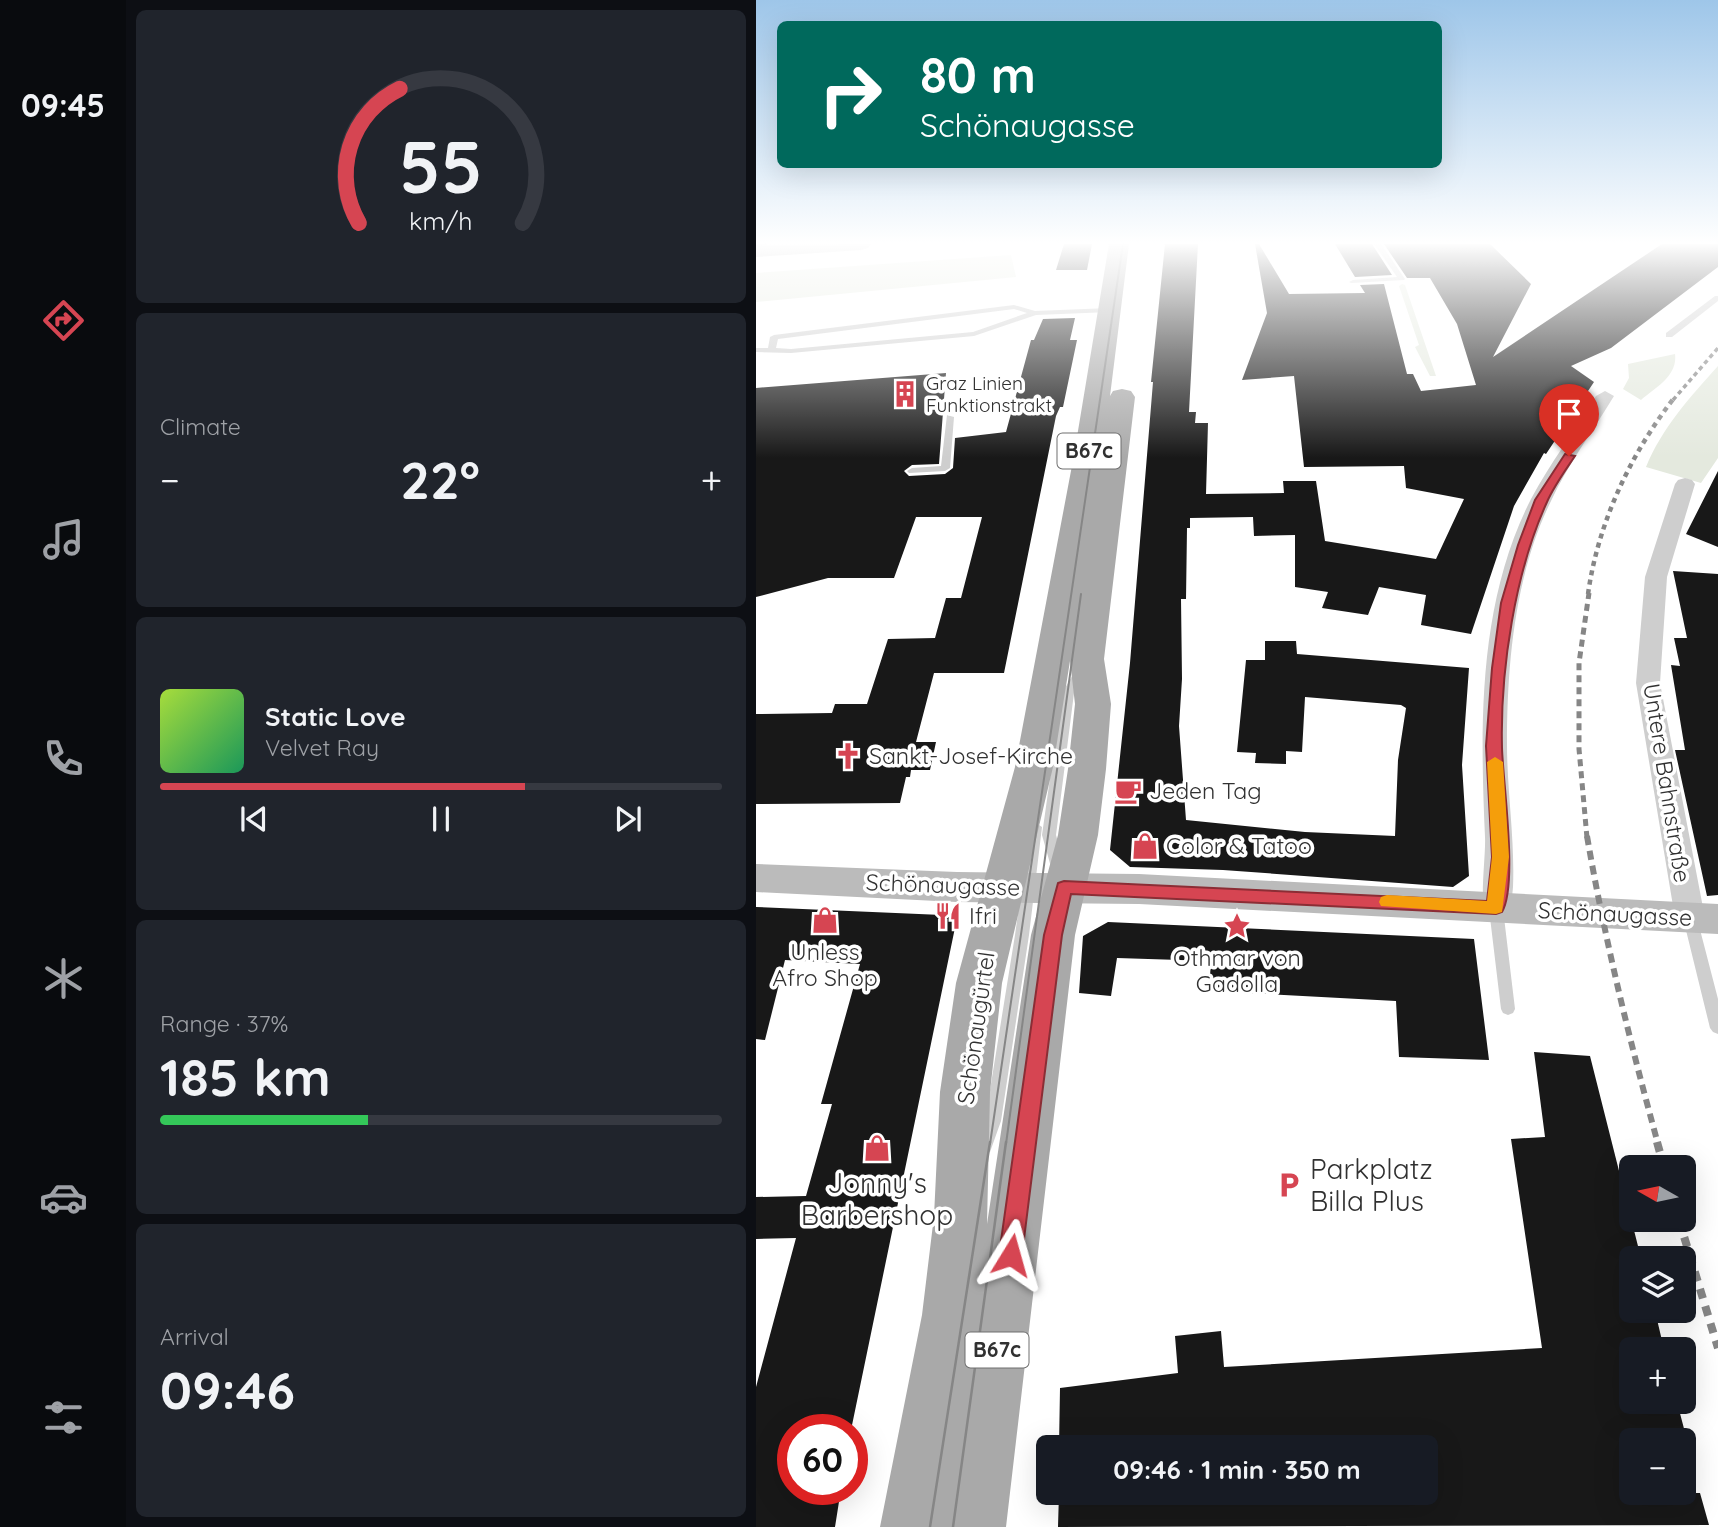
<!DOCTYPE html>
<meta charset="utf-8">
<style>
body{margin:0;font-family:Quicksand,sans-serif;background:#20242c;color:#f1f3f6;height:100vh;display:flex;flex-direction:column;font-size:26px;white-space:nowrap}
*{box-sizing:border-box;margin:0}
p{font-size:23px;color:#9ea1a6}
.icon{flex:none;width:38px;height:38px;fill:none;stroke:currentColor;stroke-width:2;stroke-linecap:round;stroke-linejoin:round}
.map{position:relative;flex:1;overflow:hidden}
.sheet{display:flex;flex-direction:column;gap:10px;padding:10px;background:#0d0f14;width:630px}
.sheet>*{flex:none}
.banner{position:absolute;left:21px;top:21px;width:665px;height:147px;border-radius:10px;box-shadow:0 7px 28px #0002;background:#00695c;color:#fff;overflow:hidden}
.needle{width:46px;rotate:279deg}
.controls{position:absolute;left:863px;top:1155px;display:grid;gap:14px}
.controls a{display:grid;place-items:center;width:77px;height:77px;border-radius:10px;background:#171b24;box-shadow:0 7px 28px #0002;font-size:35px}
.speed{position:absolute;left:21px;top:1414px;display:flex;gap:14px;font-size:35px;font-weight:700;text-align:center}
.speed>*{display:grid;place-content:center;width:91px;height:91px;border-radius:50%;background:#171b24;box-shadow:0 7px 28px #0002;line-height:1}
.speed .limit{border:10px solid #d22;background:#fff;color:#111}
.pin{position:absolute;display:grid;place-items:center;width:60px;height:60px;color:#fff;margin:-72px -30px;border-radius:50% 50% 50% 0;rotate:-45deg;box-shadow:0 0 7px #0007}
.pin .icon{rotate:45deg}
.me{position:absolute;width:77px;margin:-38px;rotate:8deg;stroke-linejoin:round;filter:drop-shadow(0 0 5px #0008)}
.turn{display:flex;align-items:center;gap:24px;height:147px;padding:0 28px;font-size:32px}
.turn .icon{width:91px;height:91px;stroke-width:2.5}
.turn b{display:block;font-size:49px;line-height:60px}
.big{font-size:52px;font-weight:700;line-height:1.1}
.sheet .widget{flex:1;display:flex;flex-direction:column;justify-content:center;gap:10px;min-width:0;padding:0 24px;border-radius:10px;background:#20242c}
.sheet .dial{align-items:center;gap:0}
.dial svg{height:182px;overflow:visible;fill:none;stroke:#363941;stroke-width:7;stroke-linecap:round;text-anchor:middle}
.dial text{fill:#f1f3f6;stroke:none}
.song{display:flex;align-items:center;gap:21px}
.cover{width:84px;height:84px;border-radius:10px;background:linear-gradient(135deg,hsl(80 70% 55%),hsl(150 70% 35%))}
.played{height:7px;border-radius:4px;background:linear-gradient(90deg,#d64552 65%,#363941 65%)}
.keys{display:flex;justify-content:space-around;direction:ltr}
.heat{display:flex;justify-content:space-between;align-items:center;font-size:38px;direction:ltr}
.charge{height:10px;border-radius:5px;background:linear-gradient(90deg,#34c759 37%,#363941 0)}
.trip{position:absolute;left:280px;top:1435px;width:402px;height:70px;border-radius:10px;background:#171b24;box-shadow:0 7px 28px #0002;font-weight:700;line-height:70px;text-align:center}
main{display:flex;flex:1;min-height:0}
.dock{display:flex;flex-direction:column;width:126px;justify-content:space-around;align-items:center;background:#090b0e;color:#9ea1a6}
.dock .icon{width:49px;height:49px}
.dock .current{color:#d64552}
.dock b{font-size:32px;color:#f1f3f6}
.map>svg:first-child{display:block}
.green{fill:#e4e9de}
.building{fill:#181818}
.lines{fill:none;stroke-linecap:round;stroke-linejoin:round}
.lane{fill:#cecece;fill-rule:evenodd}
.street{fill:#cecece;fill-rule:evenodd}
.secondary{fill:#bbb;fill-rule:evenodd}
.primary{fill:#a9a9a9;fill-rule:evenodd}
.tram-far1{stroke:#868686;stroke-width:2}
.tram{stroke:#868686;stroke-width:2.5}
.rail-far4{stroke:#868686;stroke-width:3.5;stroke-dasharray:4.5 3.5;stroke-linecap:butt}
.rail-far3{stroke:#868686;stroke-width:4.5;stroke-dasharray:5 4.5;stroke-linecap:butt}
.rail-far2{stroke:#868686;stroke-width:5;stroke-dasharray:7 5;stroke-linecap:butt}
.rail-far1{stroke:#868686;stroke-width:6;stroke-dasharray:9 6;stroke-linecap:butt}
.rail{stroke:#868686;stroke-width:8;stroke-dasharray:10 8;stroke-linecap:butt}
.route{fill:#d64552;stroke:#8b2d35;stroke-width:2}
.slow{fill:#f59e0b}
.labels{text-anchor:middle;stroke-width:7;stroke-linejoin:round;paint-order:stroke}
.far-poi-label{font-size:19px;fill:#313131;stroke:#fff;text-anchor:start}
.shield{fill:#fff;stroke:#6f6f6f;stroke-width:2}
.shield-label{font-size:21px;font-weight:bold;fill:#313131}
.poi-label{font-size:23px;fill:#313131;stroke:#fff;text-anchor:start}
.street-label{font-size:23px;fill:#313131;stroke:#fff}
.near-poi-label{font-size:28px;fill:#313131;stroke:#fff;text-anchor:start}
</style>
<main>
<nav class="dock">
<b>09:45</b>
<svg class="icon current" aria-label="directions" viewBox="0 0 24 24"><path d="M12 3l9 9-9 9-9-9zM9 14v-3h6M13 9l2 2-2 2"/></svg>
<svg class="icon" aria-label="music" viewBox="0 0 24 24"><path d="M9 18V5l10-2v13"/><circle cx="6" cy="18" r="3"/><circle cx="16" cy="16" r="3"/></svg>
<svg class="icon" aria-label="phone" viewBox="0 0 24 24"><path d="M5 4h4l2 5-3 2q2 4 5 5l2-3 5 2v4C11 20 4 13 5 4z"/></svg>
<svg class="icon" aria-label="climate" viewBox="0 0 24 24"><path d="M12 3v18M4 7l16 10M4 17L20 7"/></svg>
<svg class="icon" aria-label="car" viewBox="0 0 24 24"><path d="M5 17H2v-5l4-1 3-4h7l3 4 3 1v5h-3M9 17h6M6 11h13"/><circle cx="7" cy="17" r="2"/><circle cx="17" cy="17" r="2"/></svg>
<svg class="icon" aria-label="filters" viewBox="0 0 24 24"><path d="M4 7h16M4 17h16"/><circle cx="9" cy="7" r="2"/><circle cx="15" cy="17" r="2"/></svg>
</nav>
<section class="sheet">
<div class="widget dial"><svg viewBox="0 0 100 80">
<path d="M14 69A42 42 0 1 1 86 69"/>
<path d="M14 69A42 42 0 0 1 32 10" stroke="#d64552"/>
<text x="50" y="56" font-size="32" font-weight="700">55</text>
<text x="50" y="72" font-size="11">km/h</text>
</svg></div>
<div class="widget"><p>Climate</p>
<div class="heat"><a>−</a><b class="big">22°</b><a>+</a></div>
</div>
<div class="widget">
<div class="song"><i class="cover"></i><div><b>Static Love</b><p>Velvet Ray</p></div></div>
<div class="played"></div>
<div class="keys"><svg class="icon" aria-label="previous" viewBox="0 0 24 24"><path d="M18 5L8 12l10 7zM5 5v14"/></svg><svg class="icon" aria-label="pause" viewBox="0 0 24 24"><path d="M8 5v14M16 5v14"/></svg><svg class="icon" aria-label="next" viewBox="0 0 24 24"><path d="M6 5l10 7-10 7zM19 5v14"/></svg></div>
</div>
<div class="widget"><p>Range · 37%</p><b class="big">185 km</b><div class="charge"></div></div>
<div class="widget"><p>Arrival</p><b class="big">09:46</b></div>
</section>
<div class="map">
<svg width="962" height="1527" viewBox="0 0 962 1527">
<rect width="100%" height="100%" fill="#fff"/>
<path class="green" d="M 255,255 L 260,277 L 0,302 L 0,273 Z
M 646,284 L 649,285 L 680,376 L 674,376 L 659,347 L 663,345 L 643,286 Z
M 919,354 C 922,376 899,388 885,400 L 867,389 L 873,378 L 872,364 Z
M 962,366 L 962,458 L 945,483 L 890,467 C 906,428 934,397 962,366 Z"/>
<path class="building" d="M 308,244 L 336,244 L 331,270 L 300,270 Z
M 409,244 L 442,244 L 433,412 L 440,412 L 439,423 L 452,423 L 450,494 L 528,493 L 527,481 L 560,481 L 569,541 L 680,559 L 708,499 L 650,488 L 648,466 L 548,467 L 538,376 L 486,380 L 511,313 L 499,244 L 503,244 L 533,294 L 609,293 L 604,285 L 628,284 L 651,374 L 657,374 L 665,391 L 720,385 L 701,324 L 674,278 L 651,278 L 628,244 L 734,244 L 775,284 L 737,357 L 906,244 L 962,244 L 962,267 L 855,348 L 815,366 L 838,382 L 790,454 L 788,453 L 758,506 L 715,634 L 665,625 L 670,595 L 623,587 L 612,615 L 566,608 L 572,592 L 539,587 L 539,535 L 498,536 L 497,517 L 434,518 L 434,528 L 431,528 L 430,599 L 425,599 L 426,679 L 423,726 L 430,820 L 549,832 L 639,836 L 642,760 L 650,708 L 645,705 L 549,697 L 546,752 L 530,751 L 530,764 L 499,763 L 500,753 L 481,752 L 490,660 L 509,660 L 509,641 L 540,641 L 541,654 L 713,668 L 706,765 L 713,876 L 697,887 L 467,870 L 374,867 L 354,850 L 374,663 L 397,382 L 395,382 Z
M 579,244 L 616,244 L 636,275 L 599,277 Z
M 319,318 L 314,340 L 321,340 L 307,407 L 304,407 L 300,416 L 248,673 L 178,673 L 160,742 L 180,742 L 174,770 L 155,770 L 154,777 L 150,777 L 144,803 L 0,804 L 0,714 L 76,713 L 79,704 L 111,704 L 132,639 L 179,638 L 190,598 L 205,598 L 226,517 L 160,517 L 138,578 L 72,578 L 0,597 L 0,388 L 190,373 L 183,464 L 156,465 L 148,471 L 153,476 L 189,474 L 197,468 L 199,438 L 250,432 L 275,340 L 278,340 L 287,319 Z
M 962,471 L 962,547 L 930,534 Z
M 917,571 L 962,574 L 962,895 L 951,896 L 919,750 L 929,750 L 915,665 L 924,666 L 918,638 L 931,638 Z
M 0,907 L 186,915 L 201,918 L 95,1430 L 37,1430 L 37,1489 L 85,1489 L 79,1527 L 0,1527 L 0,1387 L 40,1238 L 0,1239 L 0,1197 L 50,1196 L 76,1104 L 65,1104 L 104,964 L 29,960 L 9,1040 L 0,1039 Z
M 352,922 L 718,939 L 733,1060 L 643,1057 L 640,1001 L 453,991 L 455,961 L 361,958 L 355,996 L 323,993 L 327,936 Z
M 778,1052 L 834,1056 L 885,1258 L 875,1258 L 875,1311 L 899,1311 L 908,1349 L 875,1349 L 875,1402 L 921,1402 L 931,1440 L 875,1440 L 875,1493 L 944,1493 L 953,1525 L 302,1527 L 303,1493 L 670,1493 L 670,1447 L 303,1447 L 304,1388 L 422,1373 L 419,1336 L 465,1331 L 468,1367 L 786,1348 L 755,1139 L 789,1137 Z"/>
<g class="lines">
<path class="lane" d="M 618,244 L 625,244 L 649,279 L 648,280 L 595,283 L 593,282 L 597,280 L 641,277 Z
M 959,296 L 962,296 L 962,301 L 916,337 L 910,337 L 910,333 Z
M 258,305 L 279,311 L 354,308 L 358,310 L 354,312 L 280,315 L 218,336 L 35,353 L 0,352 L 0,348 L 12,348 L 14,337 L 18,335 ZM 258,309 L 271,313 L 217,332 L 35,349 L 20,348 L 22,339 Z
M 191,415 L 198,417 L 194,468 L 189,471 L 153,473 L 151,471 L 156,468 L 185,466 Z
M 325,667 L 331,670 L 318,693 L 300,835 L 309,867 L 307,870 L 297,870 L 295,867 L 286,835 L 306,693 L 321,668 Z
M 280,823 L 286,827 L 273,935 L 245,1121 L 234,1152 L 228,1154 L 222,1152 L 220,1147 L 229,1121 L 259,935 L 274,827 Z
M 740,904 L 745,905 L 747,909 L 759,1009 L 757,1013 L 752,1015 L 747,1013 L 745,1009 L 733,909 L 735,905 Z
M 934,913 L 939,914 L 941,918 L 962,999 L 962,1034 L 957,1032 L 954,1028 L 927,918 L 929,914 Z"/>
<path class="street" d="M 849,391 L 858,396 C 837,431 812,464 795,501 C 759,574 751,663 751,744 C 751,792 759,839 757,887 L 755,908 L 750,916 L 740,919 L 730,916 C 723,904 730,855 729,837 C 724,725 722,603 775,499 C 794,463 819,431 840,396 Z
M 929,478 L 936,480 L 939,484 L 911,577 L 904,683 L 949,918 L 945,926 L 934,929 L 923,926 L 919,918 L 880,683 L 889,577 L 919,484 L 922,480 Z"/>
<path class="secondary" d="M 0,864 L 201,872 L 383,874 L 962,904 L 962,934 L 383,904 L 201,902 L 0,892 Z"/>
<path class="primary" d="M 115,244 L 112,248 L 105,250 L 0,257 L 0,245 Z
M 353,244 L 373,244 L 354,396 L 357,391 L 366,389 L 375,391 L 379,397 L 348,659 L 355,704 L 350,769 L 342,835 L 319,935 L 250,1527 L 124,1527 L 166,1315 L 178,1216 L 184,1092 L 200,983 L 259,767 L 318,455 ZM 314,661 L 319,704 L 312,769 L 302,835 L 275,935 L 231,1224 L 234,1092 L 246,983 L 297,767 Z"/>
<path class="tram-far1" d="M 0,245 L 10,244
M 234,1144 L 367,244
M 250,1144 L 325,594"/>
<path class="tram" d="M 174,1527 L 234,1142
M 197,1527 L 250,1142"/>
<path class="rail-far4" d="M 917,400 L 962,348"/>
<path class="rail-far3" d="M 832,594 C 842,523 874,455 918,398"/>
<path class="rail-far2" d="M 831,838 L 823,749 L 823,663 L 833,593"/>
<path class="rail-far1" d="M 831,836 C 849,941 874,1042 902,1144"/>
<path class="rail" d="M 901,1142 L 908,1167
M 923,1220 L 962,1348"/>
</g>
<linearGradient id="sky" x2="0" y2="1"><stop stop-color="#9ec6e9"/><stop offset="0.53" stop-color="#fff"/><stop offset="1" stop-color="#fff" stop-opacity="0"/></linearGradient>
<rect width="962" height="458" fill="url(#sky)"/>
<path class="route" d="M 809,454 L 819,456 C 809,471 798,486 791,502 C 759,572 744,670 746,748 C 747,783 762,885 746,912 L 740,914 L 315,894 L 306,935 L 266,1255 L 263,1263 L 255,1266 L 247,1263 L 243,1255 L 288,935 L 302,883 L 308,881 L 731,901 L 736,857 L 730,746 L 736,668 L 745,603 L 762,545 L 779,500 Z"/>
<path class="slow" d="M 739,757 L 747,762 L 753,857 L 746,912 L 740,914 L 625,906 L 623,902 L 625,897 L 631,895 L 731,901 L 736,857 L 731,762 Z"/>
<defs>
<symbol id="building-bare" viewBox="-9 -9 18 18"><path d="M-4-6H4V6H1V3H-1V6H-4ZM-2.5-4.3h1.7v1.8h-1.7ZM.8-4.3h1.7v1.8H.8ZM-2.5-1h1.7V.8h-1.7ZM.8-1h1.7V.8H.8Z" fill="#d64552" stroke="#fff" stroke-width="2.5" paint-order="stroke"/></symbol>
<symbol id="church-bare" viewBox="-9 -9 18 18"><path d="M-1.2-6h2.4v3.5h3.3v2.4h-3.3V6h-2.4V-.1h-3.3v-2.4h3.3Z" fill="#d64552" stroke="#fff" stroke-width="2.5" paint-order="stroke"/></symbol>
<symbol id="cafe-bare" viewBox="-9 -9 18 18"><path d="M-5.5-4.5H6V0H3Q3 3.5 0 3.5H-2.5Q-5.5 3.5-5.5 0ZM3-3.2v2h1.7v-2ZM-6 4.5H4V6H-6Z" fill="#d64552" stroke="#fff" stroke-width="2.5" paint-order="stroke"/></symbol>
<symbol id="shop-bare" viewBox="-9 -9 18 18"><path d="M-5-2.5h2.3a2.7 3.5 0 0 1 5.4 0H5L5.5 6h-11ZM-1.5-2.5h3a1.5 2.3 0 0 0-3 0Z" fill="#d64552" stroke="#fff" stroke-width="2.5" paint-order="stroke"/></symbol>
<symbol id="restaurant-bare" viewBox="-9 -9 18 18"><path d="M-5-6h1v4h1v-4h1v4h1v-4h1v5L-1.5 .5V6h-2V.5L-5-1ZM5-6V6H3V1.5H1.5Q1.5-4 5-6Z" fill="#d64552" stroke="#fff" stroke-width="2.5" paint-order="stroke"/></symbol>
<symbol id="sight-bare" viewBox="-9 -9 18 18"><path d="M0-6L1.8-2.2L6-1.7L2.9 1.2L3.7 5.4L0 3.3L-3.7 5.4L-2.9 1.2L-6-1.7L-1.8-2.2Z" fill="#d64552" stroke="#fff" stroke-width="2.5" paint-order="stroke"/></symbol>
<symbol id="parking-bare" viewBox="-9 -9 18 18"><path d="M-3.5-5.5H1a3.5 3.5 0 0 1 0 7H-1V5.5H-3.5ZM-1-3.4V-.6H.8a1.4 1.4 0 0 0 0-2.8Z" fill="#d64552" stroke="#fff" stroke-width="2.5" paint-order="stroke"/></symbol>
</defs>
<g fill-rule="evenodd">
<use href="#building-bare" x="130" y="375" width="38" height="38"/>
<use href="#church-bare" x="73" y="737" width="38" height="38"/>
<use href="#cafe-bare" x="353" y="772" width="38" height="38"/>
<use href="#shop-bare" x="370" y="827" width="38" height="38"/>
<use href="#restaurant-bare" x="173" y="897" width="38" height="38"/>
<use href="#shop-bare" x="50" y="901" width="38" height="38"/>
<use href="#sight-bare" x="462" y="907" width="38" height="38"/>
<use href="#shop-bare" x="102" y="1129" width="38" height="38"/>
<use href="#parking-bare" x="514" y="1166" width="38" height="38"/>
</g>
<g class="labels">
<g class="far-poi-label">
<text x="170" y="390">Graz Linien<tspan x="170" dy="22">Funktionstrakt</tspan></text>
</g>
<g class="shield">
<rect x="301.5" y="433.5" width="63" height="35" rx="5"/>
<rect x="209.5" y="1332.5" width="63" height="35" rx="5"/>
</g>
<g class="shield-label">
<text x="333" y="458">B67c</text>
<text x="241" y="1357">B67c</text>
</g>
<g class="poi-label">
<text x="113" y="764">Sankt-Josef-Kirche</text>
<text x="393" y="799">Jeden Tag</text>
<text x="410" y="854">Color &amp; Tatoo</text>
<text x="213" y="924">Ifri</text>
<text x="69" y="960" text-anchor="middle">Unless<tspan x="69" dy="26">Afro Shop</tspan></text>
<text x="481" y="966" text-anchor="middle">Othmar von<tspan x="481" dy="26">Gadolla</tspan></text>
</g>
<g class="street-label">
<text transform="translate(911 783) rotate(81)" y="8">Untere Bahnstraße</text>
<text transform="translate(187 885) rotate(2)" y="8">Schönaugasse</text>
<text transform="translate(859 914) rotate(3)" y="8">Schönaugasse</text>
<text transform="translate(220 1028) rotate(-82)" y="8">Schönaugürtel</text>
</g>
<g class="near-poi-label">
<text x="554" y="1179">Parkplatz<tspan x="554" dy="32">Billa Plus</tspan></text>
<text x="121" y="1193" text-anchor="middle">Jonny's<tspan x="121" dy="32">Barbershop</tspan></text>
</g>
</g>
</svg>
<div class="controls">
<a><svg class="needle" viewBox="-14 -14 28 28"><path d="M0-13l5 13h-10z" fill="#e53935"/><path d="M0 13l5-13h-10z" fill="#9ea1a6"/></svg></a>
<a><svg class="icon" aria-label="layers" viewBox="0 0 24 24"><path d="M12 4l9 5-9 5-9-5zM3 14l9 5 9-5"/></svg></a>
<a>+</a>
<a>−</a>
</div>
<div class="speed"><div class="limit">60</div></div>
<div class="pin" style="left:813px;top:456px;background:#d93025"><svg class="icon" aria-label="arrive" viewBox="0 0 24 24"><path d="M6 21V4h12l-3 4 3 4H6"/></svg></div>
<svg class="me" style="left:255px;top:1255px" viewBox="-20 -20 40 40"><path d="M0-17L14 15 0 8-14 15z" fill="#d64552" stroke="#fff" stroke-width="4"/></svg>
<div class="trip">09:46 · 1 min · 350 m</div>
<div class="banner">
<div class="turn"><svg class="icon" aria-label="right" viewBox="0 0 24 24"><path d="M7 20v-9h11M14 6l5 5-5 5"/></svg><div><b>80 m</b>Schönaugasse</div></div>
</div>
</div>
</main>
